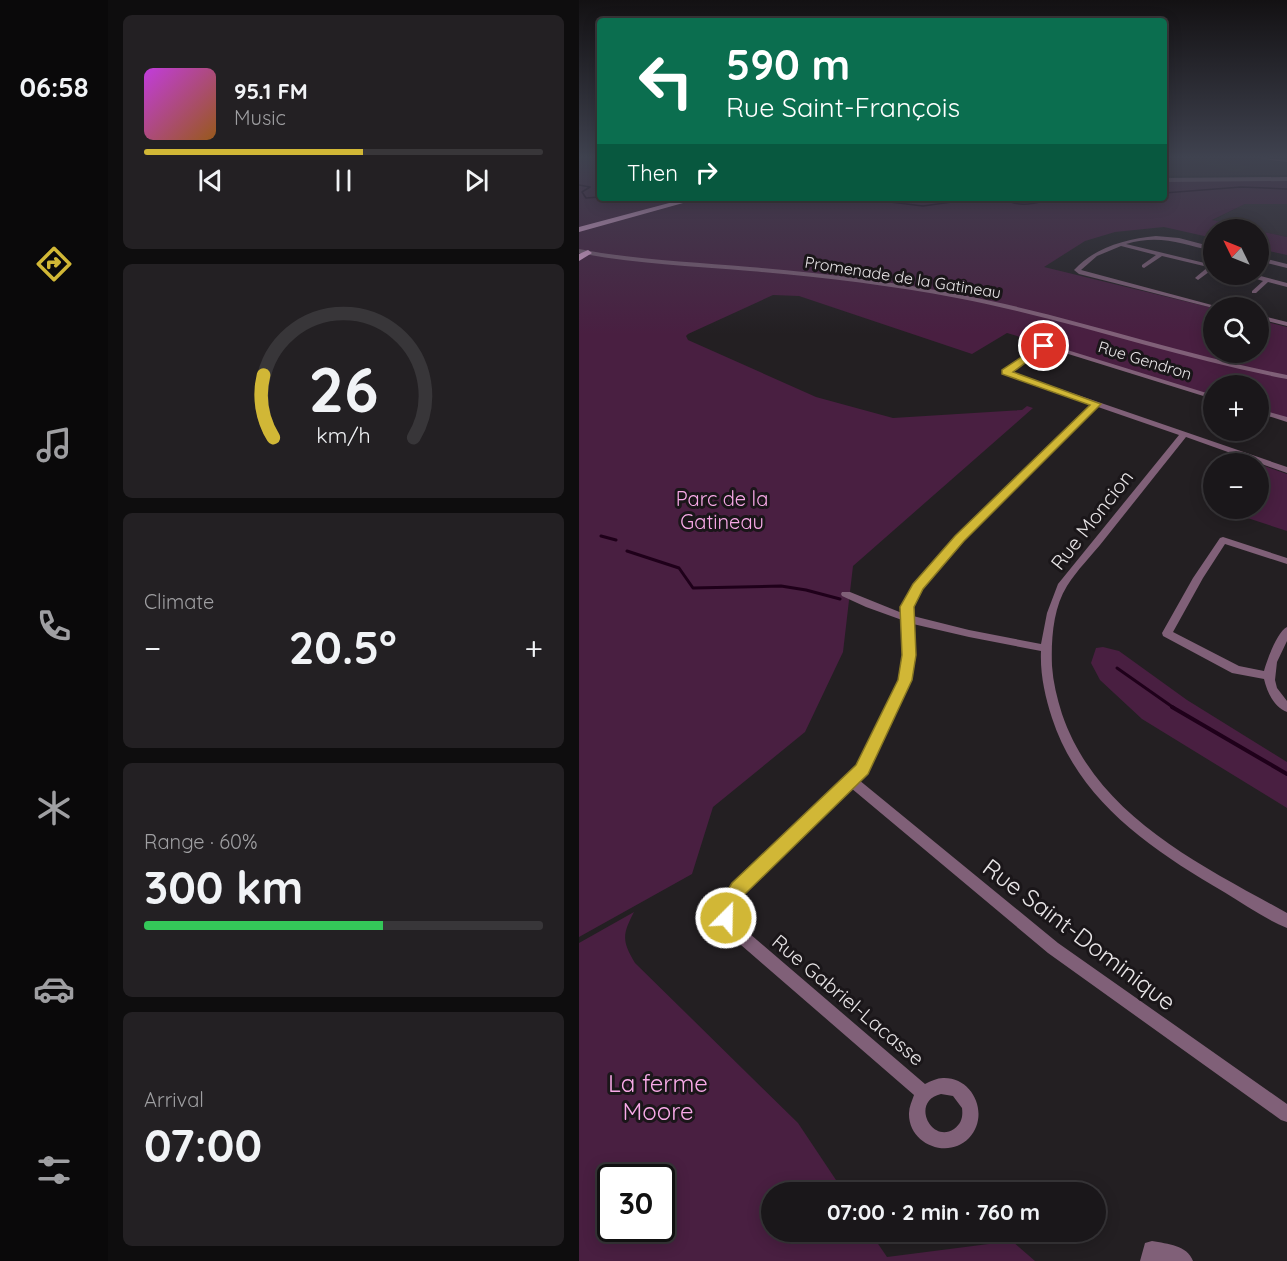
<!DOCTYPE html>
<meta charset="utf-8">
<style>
body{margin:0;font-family:Quicksand,sans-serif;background:#232023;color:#f1f3f6;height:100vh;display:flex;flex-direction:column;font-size:22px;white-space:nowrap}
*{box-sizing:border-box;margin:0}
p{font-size:20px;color:#9f9fa2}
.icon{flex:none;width:33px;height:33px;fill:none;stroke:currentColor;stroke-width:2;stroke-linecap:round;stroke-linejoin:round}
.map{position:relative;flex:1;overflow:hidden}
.side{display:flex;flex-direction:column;gap:15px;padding:15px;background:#0e0d0e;width:471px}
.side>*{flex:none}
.top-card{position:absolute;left:18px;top:18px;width:570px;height:183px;border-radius:6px;box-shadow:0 3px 15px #0003,0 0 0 2px #383639;background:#0b6e4f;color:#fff;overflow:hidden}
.needle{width:39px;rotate:313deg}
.buttons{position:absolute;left:624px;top:219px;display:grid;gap:12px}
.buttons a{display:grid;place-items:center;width:66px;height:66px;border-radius:50%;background:#1a171a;box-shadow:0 3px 15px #0003,0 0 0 2px #383639;font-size:30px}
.speed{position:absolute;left:18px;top:1164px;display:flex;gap:12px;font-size:30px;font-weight:700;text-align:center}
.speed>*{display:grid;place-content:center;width:78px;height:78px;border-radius:50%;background:#1a171a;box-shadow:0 3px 15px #0003,0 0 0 2px #383639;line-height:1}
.speed .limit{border:3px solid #111;border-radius:9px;background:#fff;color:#111}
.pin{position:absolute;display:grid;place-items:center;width:51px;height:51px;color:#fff;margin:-26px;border:3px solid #fff;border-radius:50%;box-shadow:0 2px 6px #0007}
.me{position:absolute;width:66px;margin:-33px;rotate:23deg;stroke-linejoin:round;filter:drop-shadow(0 0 4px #0008)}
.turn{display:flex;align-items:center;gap:21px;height:126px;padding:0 30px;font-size:27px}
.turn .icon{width:78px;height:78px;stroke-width:2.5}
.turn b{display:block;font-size:42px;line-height:51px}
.then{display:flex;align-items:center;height:57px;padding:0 30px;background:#0003;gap:12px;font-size:22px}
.big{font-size:45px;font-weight:700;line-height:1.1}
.side .tile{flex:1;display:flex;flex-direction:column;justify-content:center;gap:9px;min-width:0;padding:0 21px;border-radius:9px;background:#232023}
.side .dial{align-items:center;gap:0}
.dial svg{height:156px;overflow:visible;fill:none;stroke:#383639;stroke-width:7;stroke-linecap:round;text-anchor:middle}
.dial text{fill:#f1f3f6;stroke:none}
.song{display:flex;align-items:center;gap:18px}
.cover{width:72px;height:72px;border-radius:9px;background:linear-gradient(135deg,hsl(290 70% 55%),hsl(30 70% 35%))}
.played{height:6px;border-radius:3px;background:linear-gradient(90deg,#d1b736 55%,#383639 55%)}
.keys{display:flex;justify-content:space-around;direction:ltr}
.heat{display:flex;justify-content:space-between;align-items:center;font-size:33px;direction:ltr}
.charge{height:9px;border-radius:4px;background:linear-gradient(90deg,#34c759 60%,#383639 0)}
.trip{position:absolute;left:182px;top:1182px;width:345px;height:60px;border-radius:30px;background:#1a171a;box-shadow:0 3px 15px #0003,0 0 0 2px #383639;font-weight:700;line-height:60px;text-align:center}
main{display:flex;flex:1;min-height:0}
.tabs{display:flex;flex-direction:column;width:108px;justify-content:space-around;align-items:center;background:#0a090a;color:#9f9fa2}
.tabs .icon{width:42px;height:42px}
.tabs .selected{color:#d1b736}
.tabs b{font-size:27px;color:#f1f3f6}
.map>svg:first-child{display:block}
.built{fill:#30282e}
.green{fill:#491f41;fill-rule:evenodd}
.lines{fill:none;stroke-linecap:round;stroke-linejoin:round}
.stream-far2{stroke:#1f001a;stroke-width:1.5}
.stream-far1{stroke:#1f001a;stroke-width:3}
.stream{stroke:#1f001a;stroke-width:4}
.building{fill:#31302c}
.minor{fill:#806078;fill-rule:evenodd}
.tertiary{fill:#806078;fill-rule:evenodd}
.trunk{fill:#f0afe1;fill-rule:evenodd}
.route{fill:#d1b736;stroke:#887723;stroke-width:1.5}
.labels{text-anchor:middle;stroke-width:6;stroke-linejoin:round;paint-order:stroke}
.far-street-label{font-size:16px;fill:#e8e5e7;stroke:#1a1619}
.park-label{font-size:20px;fill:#f9aae8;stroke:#1a1619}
.street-label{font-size:20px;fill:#e8e5e7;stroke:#1a1619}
.near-street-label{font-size:24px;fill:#e8e5e7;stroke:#1a1619}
.near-park-label{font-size:24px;fill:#f9aae8;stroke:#1a1619}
</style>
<main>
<nav class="tabs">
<b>06:58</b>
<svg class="icon selected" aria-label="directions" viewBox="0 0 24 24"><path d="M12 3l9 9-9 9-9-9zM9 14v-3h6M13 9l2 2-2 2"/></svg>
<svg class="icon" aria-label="music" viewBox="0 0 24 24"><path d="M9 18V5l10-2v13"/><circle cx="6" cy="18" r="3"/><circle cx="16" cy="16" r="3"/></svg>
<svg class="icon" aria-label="phone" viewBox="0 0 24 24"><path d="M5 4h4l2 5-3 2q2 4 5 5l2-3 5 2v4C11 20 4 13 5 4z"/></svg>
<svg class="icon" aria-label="climate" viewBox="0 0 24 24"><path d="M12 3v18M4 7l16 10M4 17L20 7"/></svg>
<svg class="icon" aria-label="car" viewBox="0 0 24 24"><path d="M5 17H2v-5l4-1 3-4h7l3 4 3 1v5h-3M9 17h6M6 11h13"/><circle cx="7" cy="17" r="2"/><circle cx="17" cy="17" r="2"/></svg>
<svg class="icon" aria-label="filters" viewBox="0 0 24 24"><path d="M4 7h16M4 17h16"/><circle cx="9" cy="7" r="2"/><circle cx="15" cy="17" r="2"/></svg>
</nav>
<section class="side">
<div class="tile">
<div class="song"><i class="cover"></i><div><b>95.1 FM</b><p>Music</p></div></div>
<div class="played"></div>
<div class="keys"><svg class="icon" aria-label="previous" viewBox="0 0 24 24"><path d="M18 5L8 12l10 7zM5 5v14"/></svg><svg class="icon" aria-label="pause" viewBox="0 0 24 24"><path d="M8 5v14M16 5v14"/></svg><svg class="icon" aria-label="next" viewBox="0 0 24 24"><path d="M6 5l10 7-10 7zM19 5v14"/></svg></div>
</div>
<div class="tile dial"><svg viewBox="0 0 100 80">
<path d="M14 69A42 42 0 1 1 86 69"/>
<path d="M14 69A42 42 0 0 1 9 37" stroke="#d1b736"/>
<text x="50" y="56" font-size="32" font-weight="700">26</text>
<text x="50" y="72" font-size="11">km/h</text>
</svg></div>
<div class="tile"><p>Climate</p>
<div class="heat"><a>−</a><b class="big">20.5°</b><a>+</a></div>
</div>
<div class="tile"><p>Range · 60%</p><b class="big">300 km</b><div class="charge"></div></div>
<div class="tile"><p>Arrival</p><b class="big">07:00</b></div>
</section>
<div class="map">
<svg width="708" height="1261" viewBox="0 0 708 1261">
<rect width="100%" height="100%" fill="#231f22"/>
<path class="built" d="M 585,158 L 677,158 L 708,163 L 708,175 L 585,176 Z
M 666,204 L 708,204 L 708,237 L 632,221 Z"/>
<path class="green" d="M 0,158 L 21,158 L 21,198 L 585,198 L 585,181 L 708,180 L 708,204 L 666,204 L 633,220 L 674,229 L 634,230 L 634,238 L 585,227 L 536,232 L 506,241 L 465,267 L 634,308 L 634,352 L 680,352 L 680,320 L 708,327 L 708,419 L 680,410 L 680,386 L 634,386 L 634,396 L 428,333 L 393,354 L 220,296 L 194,295 L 109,334 L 107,336 L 109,340 L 237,397 L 314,418 L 443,410 L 448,406 L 454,408 L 274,566 L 264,652 L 226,732 L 134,807 L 113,874 L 0,937 Z
M 680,231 L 708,237 L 708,255 L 680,249 Z
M 680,464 L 708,474 L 708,531 L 641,509 L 680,508 Z
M 524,647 L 540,651 L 608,700 L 708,762 L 708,808 L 563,719 L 521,680 L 512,663 L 517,648 Z
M 55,912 C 43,935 43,941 56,963 L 219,1123 L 265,1192 L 192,1192 L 192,1232 L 291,1232 L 308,1257 L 433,1241 L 456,1261 L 0,1261 L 0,943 ZM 32,1178 L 82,1178 L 82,1228 L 32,1228 Z"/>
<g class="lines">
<path class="stream-far2" d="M 0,185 L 11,187 L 3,192 L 7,198 L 21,197
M 585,193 L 662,187 L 708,189
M 241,198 L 251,198
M 278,198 L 344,206 L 402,198
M 424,198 C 438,208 453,204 469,200 L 466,198"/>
<path class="stream-far1" d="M 22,536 L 37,540
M 48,551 L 100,568 L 114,588 L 202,586 L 227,590 L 261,599
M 538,668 L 595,708"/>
<path class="stream" d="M 593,707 L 708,774"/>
</g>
<path class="building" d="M 612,158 L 633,158 L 672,167 L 658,172 L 612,161 Z"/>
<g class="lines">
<path class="minor" d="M 681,158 L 708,160 L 708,162 L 683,159 Z
M 577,236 L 600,238 L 634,247 L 634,251 C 602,244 581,234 547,244 L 634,265 L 634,269 L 619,280 L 616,278 L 617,277 L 629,267 L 583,256 L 565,268 L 563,267 L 563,265 L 577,255 L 542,246 L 518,256 L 502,270 L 644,308 L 634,308 L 500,274 L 495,270 C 516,247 547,239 577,236 Z
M 680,257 L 708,264 L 708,268 L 680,261 Z
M 662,274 L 674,274 L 708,283 L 708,287 L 689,282 L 677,293 L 673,293 L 673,291 L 684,281 Z
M 680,315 L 708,322 L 708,326 L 680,319 Z
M 465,344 L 472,345 L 634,395 L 634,399 L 470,348 L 467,348 L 432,372 L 708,467 L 708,473 L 607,437 C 579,472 552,506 525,540 C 513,555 498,570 488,586 C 474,608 472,640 473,666 C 474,682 478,698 483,714 C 518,816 620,864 708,913 L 708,928 C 686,919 665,904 645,892 C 573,850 500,801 473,718 C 466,696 461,674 462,651 L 390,637 L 334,624 L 335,655 L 332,680 L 287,773 L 280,780 L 479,943 L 708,1104 L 708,1122 L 702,1120 L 469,953 L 272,788 L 164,893 L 157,906 L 154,916 L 164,928 L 346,1084 C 352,1081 358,1078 364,1078 C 395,1077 411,1116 390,1138 C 369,1160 329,1144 330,1113 C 330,1107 333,1101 335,1095 L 154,938 L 140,918 L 143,904 L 154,885 L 279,766 L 320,680 L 325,655 L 323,620 L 287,607 L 263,596 L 262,594 L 263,592 L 271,592 L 323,613 L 323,607 L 335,585 L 378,537 L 512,404 L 424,374 L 424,370 ZM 519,407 L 600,435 L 479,584 L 468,613 L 462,644 L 390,630 L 334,616 L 333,607 L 343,589 L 384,541 ZM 362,1094 L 374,1096 L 383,1108 C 384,1116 383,1123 375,1129 C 352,1144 331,1101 362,1094 Z
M 680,409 L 708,417 L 708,422 L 680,413 Z
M 644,537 L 708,558 L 708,564 L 646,544 L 624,578 L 594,632 L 660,666 L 685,671 C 688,660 698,632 708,627 L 708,641 L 698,662 L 696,680 L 698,688 L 708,701 L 708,712 C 695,707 688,692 685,679 L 653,673 L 584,636 L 583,633 L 614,578 L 641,538 Z
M 573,1241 C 589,1244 608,1245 614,1261 L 561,1261 L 566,1243 Z"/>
<path class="tertiary" d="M 708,177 L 708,181 L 585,182 L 585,178 Z
M 0,249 C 57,260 114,262 171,267 C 240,273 310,281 378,294 C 489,315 597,353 708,375 L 708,379 C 597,358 489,319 378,298 C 310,285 240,277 171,271 C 114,266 57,264 0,253 Z"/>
<path class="trunk" d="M 109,198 L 122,198 L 0,232 L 0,227 Z
M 9,250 L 13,253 L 0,261 L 0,254 Z"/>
</g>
<linearGradient id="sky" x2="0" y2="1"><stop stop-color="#131113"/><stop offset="0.47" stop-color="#3f424f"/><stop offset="1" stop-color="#3f424f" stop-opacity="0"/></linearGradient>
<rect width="708" height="334" fill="url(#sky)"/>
<path class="route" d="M 462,344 L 469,346 L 434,372 L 522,404 L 385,541 L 344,589 L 335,607 L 337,655 L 333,680 L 289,774 L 165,895 L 153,924 L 147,926 L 140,924 C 134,910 146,895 153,883 L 277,765 L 319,680 L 323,655 L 321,607 L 334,584 L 376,536 L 511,405 L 423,374 L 423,370 Z"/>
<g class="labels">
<g class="far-street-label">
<text transform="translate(324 277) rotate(9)" y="6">Promenade de la Gatineau</text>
<text transform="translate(566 360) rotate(17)" y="6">Rue Gendron</text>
</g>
<g class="park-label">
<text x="143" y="506">Parc de la<tspan x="143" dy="23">Gatineau</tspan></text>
</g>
<g class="street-label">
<text transform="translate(513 520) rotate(-52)" y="7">Rue Moncion</text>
<text transform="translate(269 1000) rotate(40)" y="7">Rue Gabriel-Lacasse</text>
</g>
<g class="near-street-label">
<text transform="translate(500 935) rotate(37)" y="8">Rue Saint-Dominique</text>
</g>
<g class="near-park-label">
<text x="79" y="1092">La ferme<tspan x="79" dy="28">Moore</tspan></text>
</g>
</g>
</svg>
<div class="buttons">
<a><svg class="needle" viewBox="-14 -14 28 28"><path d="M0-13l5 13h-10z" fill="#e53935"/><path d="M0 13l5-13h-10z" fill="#9f9fa2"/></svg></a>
<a><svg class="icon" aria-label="search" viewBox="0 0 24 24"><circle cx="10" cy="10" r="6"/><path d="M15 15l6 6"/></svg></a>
<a>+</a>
<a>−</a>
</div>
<div class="speed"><div class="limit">30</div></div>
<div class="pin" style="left:465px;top:346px;background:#d93025"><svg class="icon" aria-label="arrive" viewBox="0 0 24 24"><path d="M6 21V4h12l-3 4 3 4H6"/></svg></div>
<svg class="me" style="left:147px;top:918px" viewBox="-20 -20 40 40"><circle r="17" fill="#d1b736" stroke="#fff" stroke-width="3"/><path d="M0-11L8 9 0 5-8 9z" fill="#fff"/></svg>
<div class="trip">07:00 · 2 min · 760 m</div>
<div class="top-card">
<div class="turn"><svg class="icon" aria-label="left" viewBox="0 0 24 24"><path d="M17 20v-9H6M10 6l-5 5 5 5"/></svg><div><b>590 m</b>Rue Saint-François</div></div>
<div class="then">Then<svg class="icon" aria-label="right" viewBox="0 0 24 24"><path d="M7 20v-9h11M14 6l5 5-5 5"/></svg></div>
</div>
</div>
</main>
